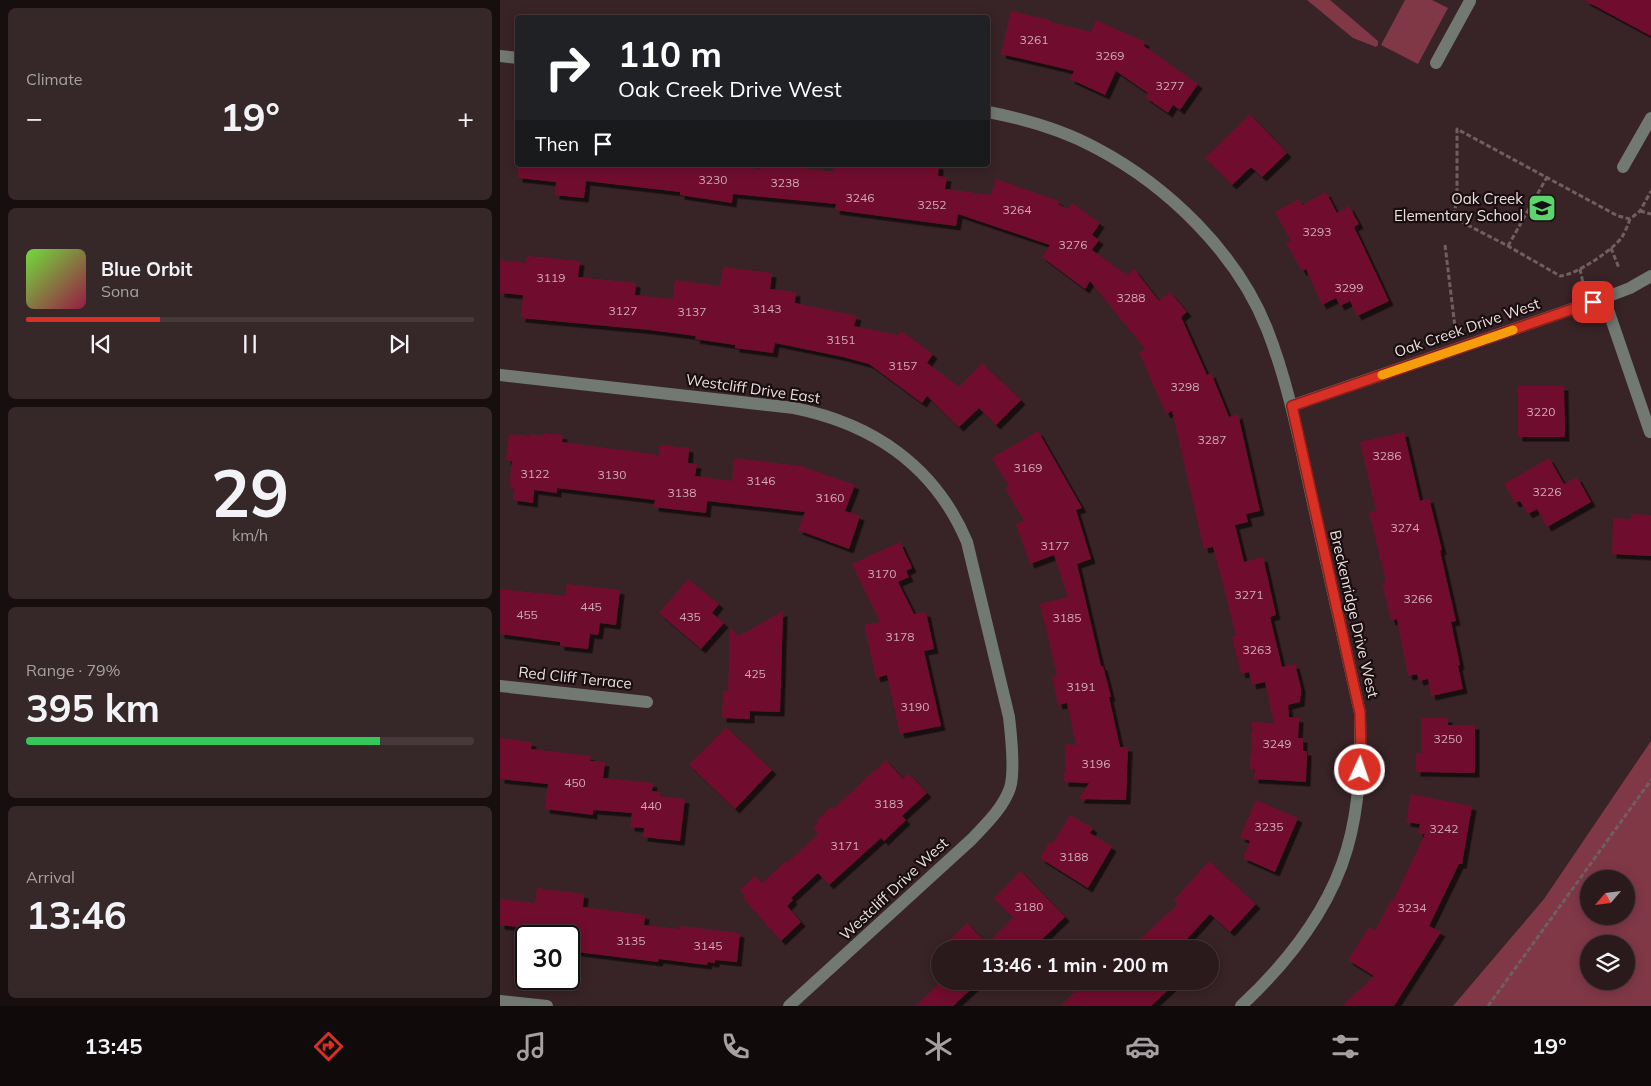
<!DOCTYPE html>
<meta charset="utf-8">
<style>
body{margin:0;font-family:Mulish,sans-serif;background:#362729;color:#f1f3f6;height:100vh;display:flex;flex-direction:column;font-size:19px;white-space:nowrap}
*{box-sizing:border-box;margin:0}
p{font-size:16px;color:#a5a1a3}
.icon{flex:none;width:28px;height:28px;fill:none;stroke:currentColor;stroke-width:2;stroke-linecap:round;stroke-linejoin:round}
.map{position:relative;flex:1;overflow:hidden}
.drawer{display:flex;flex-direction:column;gap:8px;padding:8px;background:#170e0f;width:500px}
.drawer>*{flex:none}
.banner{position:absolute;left:15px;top:15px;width:475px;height:152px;border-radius:5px;box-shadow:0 2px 12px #0003,0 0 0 1px #46383b;background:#202124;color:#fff;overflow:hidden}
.needle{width:32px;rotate:242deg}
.buttons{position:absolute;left:1080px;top:870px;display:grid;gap:10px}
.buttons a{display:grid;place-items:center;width:55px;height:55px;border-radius:50%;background:#2a1a1c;box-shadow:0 2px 12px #0003,0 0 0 1px #46383b;font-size:25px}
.speed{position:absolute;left:15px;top:925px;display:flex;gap:10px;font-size:25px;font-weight:700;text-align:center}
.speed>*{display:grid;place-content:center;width:65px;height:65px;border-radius:50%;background:#2a1a1c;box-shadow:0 2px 12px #0003,0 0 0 1px #46383b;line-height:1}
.speed .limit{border:2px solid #111;border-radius:8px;background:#fff;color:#111}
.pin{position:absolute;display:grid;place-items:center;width:42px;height:42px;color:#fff;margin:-21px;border-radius:10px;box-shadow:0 2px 8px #0006}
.me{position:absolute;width:55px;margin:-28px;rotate:3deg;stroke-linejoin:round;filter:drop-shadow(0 0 4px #0008)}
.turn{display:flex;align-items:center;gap:18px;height:105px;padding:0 20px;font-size:22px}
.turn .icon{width:65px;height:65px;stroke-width:2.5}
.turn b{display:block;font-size:35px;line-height:42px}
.then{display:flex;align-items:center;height:48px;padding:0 20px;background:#0003;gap:10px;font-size:19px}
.big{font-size:38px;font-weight:700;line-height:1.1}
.drawer .widget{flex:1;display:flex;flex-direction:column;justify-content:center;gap:8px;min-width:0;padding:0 18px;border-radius:8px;background:#362729}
.drawer .dial{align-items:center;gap:0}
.dial b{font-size:65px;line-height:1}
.song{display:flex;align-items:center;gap:15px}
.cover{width:60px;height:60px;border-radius:8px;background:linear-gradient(135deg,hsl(100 70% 55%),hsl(340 70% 35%))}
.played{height:5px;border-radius:2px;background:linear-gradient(90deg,#d93025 30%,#46383b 30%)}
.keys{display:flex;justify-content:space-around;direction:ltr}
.heat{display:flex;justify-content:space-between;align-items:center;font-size:28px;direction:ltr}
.charge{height:8px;border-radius:4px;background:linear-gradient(90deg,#34c759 79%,#46383b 0)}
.trip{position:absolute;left:431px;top:940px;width:288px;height:50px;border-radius:25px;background:#2a1a1c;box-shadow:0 2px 12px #0003,0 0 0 1px #46383b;font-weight:700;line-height:50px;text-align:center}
.tab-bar{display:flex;height:80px;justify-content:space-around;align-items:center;background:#110a0b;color:#a5a1a3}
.tab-bar .icon{width:35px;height:35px}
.tab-bar .active{color:#d93025}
.tab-bar b{font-size:22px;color:#f1f3f6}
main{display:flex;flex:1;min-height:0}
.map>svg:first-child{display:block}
.green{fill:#803847;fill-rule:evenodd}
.building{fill:#6f112e;filter:url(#shadow)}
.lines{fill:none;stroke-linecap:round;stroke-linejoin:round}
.path{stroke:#715e61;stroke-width:3;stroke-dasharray:5 2.5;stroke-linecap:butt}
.minor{stroke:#717972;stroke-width:12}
.route-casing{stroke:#8d1f18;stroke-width:12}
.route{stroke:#d93025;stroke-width:9}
.slow{stroke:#f59e0b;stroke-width:9}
.labels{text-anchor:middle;stroke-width:4.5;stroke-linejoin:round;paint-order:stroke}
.number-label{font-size:12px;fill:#ceabb4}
.poi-label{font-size:15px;fill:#eddee0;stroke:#190f11;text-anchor:end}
.street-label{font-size:15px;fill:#eddee0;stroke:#190f11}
</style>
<main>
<section class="drawer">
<div class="widget"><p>Climate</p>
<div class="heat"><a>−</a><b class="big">19°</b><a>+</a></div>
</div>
<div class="widget">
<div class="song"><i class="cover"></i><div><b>Blue Orbit</b><p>Sona</p></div></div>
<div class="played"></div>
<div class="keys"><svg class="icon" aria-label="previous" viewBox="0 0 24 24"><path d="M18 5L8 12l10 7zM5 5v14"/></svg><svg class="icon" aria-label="pause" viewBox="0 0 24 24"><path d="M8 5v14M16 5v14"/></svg><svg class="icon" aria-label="next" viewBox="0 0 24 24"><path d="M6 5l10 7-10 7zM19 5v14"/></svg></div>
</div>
<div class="widget dial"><b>29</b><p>km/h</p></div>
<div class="widget"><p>Range · 79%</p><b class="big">395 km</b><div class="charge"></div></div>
<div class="widget"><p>Arrival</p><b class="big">13:46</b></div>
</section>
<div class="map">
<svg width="1151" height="1006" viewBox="0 0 1151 1006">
<defs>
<filter id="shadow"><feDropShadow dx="4.5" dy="4.5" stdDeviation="0" flood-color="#0009"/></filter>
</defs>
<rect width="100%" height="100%" fill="#382326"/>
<path class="green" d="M 807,0 L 830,0 L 878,41 L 878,45 L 876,47 L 853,38 Z
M 905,0 L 932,0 L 948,8 L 918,64 L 881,45 Z
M 1151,741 L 1151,1006 L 953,1006 L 1044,899 ZM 1089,879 L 1126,879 L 1126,916 L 1089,916 ZM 1089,944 L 1126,944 L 1126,981 L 1089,981 Z"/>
<path class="building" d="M 1084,0 L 1151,0 L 1151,36 Z
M 511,11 L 550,20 L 550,22 L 591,32 L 596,20 L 645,42 L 644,46 L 698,84 L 680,110 L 673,105 L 668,113 L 645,97 L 648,93 L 616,71 L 605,95 L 570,79 L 574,71 L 501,54 Z
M 750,114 L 787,153 L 762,177 L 751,167 L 732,185 L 705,158 Z
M 18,165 L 223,165 L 260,169 L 261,165 L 296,165 L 295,167 L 333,172 L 334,165 L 439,165 L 438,176 L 447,177 L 445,189 L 491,195 L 496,179 L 559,201 L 558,204 L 568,209 L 572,203 L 600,223 L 592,235 L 599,240 L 592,250 L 627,275 L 634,269 L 659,301 L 670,292 L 687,312 L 681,317 L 707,375 L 711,373 L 729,417 L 738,414 L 760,511 L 746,514 L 748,522 L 735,525 L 744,562 L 763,557 L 776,615 L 770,617 L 782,667 L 795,664 L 801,688 L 800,702 L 788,705 L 789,717 L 799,718 L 798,738 L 803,738 L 803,751 L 807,751 L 806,782 L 754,779 L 755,769 L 750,769 L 752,722 L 774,723 L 765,682 L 752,685 L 749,672 L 741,674 L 732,637 L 736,636 L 723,584 L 713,547 L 704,549 L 672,411 L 666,414 L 639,352 L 645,349 L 590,281 L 585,289 L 542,257 L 550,245 L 458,214 L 456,226 L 335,210 L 336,204 L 233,194 L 232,203 L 180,195 L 180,192 L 86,181 L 84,198 L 55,195 L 56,182 L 18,178 Z
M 826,192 L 837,213 L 849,206 L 859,224 L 854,227 L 889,301 L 857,316 L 850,301 L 840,306 L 836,298 L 822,305 L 806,269 L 802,271 L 786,243 L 791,241 L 775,212 L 799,199 L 802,205 Z
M 27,256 L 80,261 L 78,277 L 136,283 L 135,295 L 173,299 L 175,280 L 220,286 L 223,267 L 272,273 L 270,289 L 296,292 L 295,303 L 357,316 L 354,326 L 398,335 L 401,331 L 433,354 L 427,363 L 459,387 L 482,363 L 521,400 L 496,425 L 479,408 L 459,427 L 427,396 L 422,403 L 369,364 L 343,357 L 275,343 L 273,353 L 235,348 L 235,345 L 195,339 L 196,336 L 150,330 L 21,318 L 23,295 L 0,293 L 0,260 L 26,263 Z
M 1018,386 L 1064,386 L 1065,437 L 1018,437 Z
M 538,431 L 582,508 L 576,510 L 591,559 L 577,564 L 601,666 L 603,666 L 611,697 L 609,697 L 620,747 L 628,747 L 626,800 L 579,799 L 589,783 L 564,782 L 566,744 L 576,745 L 567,703 L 558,705 L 552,677 L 557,676 L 540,604 L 568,597 L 554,555 L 530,564 L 516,524 L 524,521 L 505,488 L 509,486 L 492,458 Z
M 904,432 L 920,501 L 929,498 L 942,550 L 940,551 L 956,621 L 951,622 L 960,665 L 958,666 L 963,689 L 931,696 L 928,679 L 919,681 L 917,674 L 908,676 L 897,619 L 891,621 L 882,583 L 886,582 L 869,512 L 876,511 L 860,442 Z
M 43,433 L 63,435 L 62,442 L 159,455 L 160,445 L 189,448 L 188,463 L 197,464 L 195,476 L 232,481 L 234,458 L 301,466 L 355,485 L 345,511 L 360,516 L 349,549 L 298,530 L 305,512 L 207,501 L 206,513 L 154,507 L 155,500 L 57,488 L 57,493 L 34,490 L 33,503 L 13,500 L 14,488 L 9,488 L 12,461 L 6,460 L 9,434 L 30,436 L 31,434 L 43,436 Z
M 1049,458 L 1064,484 L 1077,477 L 1091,502 L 1047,527 L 1037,509 L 1028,514 L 1020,501 L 1015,503 L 1004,484 Z
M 1131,514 L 1151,515 L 1151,556 L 1112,554 L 1113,518 L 1131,519 Z
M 400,542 L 412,568 L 406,571 L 409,577 L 398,582 L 414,614 L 426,612 L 434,649 L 424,651 L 441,726 L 400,734 L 387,675 L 376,678 L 365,629 L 365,625 L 380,622 L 352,564 Z
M 188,579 L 219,604 L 212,613 L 224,623 L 201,649 L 159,613 Z
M 67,584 L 120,590 L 116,625 L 100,623 L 98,635 L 90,634 L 88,649 L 60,646 L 60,642 L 0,634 L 0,589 L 65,596 Z
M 283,611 L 280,712 L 250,711 L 250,719 L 222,718 L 223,691 L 228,691 L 230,628 L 239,636 Z
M 921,718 L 948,718 L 948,725 L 975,725 L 975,773 L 916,772 L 916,753 L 921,753 Z
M 226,727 L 272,770 L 235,809 L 189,765 Z
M 0,738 L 32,742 L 31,749 L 91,756 L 90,761 L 105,762 L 103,778 L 153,783 L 152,791 L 160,792 L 160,796 L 185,799 L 180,841 L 143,837 L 144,828 L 130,827 L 132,813 L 93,810 L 93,815 L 45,809 L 48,784 L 0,779 Z
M 386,760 L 403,779 L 409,774 L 427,793 L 402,816 L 406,820 L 384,841 L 381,838 L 329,885 L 318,873 L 291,898 L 293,900 L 287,906 L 301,922 L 281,941 L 243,898 L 245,896 L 240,890 L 255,876 L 262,883 L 286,861 L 287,863 L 318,834 L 313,827 L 319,822 L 317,820 L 331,807 L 333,809 Z
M 911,794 L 972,806 L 962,864 L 959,864 L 929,926 L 941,932 L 894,1006 L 842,1006 L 874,976 L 848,960 L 869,927 L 875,931 L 891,900 L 893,901 L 925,834 L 918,833 L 920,824 L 906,822 Z
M 756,800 L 798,818 L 775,872 L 743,858 L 750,841 L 740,837 Z
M 570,815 L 593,828 L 590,833 L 612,847 L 588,888 L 540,858 L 550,841 L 553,843 Z
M 709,861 L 756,904 L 730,932 L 710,914 L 687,939 L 696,949 L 629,949 L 678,904 L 674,900 Z
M 521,871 L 565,917 L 532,949 L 453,949 L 447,942 L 467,923 L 487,944 L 513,918 L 494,898 Z
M 37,888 L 84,894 L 83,907 L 145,915 L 144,925 L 180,929 L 180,926 L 240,933 L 237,962 L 215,960 L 215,963 L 208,962 L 207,965 L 159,959 L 158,962 L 69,951 L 69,936 L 25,936 L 26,928 L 0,925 L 0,899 L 35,903 Z
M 442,981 L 480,981 L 453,1006 L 415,1006 Z
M 586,981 L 678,981 L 651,1006 L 561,1006 Z"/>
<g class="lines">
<path class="path" d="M 1140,211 L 1151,214
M 1130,219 C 1128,225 1125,232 1122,237 C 1113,250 1076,275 1060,276 L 1008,246 L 954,218 L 957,193 L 957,129 L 1118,216 L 1130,219 L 1140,211 L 1151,191
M 945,245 L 955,327
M 1008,246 L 1047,177
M 1111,248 L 1119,268
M 1080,269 L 1083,283
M 988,1006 L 1151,780"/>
<path class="minor" d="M 0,56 L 18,58
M 936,63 L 970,1
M 488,112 C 525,119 563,130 596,148 C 668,186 737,253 767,329 C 789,385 800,445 813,503 C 829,573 844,643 860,713 C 861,758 860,805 847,849 C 829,911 787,963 741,1006
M 1123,167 L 1151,118
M 1104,298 L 1150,432
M 0,375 L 294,408 C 373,424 435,466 467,542 L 509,717 C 511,734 515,772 510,788 C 503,808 486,824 472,839 L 289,1006
M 791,406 L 1104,298 L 1130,288 L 1151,276
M 0,686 L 147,702
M 0,1001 L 47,1006"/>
</g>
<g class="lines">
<defs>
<path id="route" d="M 860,770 L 861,755 L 860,713 L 792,406 L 1093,302"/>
</defs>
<use href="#route" class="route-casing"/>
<use href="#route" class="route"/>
<path class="slow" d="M 882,375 L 1013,330"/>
</g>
<defs>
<symbol id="school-square" viewBox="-11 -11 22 22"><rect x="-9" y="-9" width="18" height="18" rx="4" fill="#5cd56d" stroke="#190f11"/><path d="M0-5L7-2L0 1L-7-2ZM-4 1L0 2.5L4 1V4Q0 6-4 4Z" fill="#111"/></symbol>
</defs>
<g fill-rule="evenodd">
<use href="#school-square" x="1026" y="192" width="32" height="32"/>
</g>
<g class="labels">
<g class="number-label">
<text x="534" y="44">3261</text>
<text x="610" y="60">3269</text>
<text x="670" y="90">3277</text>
<text x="213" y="184">3230</text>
<text x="285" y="187">3238</text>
<text x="360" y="202">3246</text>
<text x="432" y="209">3252</text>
<text x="517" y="214">3264</text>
<text x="817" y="236">3293</text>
<text x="573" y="249">3276</text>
<text x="51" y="282">3119</text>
<text x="849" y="292">3299</text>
<text x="631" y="302">3288</text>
<text x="267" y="313">3143</text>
<text x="123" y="315">3127</text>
<text x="192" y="316">3137</text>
<text x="341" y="344">3151</text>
<text x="403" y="370">3157</text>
<text x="685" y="391">3298</text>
<text x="1041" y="416">3220</text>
<text x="712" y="444">3287</text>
<text x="887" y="460">3286</text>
<text x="528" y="472">3169</text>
<text x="35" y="478">3122</text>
<text x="112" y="479">3130</text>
<text x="261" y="485">3146</text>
<text x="1047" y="496">3226</text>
<text x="182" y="497">3138</text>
<text x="330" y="502">3160</text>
<text x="905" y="532">3274</text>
<text x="555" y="550">3177</text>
<text x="382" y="578">3170</text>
<text x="749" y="599">3271</text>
<text x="918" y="603">3266</text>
<text x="91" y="611">445</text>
<text x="27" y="619">455</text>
<text x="190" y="621">435</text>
<text x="567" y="622">3185</text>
<text x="400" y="641">3178</text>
<text x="757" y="654">3263</text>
<text x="255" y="678">425</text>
<text x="581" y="691">3191</text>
<text x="415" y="711">3190</text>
<text x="948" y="743">3250</text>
<text x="777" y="748">3249</text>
<text x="596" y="768">3196</text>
<text x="75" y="787">450</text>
<text x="389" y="808">3183</text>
<text x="151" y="810">440</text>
<text x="769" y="831">3235</text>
<text x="944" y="833">3242</text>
<text x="345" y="850">3171</text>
<text x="574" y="861">3188</text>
<text x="529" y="911">3180</text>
<text x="912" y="912">3234</text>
<text x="131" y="945">3135</text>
<text x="208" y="950">3145</text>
</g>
<g class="poi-label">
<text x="1023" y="204">Oak Creek<tspan x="1023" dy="17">Elementary School</tspan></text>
</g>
<g class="street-label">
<text transform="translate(967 328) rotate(-19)" y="5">Oak Creek Drive West</text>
<text transform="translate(253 389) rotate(8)" y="5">Westcliff Drive East</text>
<text transform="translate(854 614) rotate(77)" y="5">Breckenridge Drive West</text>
<text transform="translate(75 678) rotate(6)" y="5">Red Cliff Terrace</text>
<text transform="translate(394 889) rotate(-43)" y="5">Westcliff Drive West</text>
</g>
</g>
</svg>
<div class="buttons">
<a><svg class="needle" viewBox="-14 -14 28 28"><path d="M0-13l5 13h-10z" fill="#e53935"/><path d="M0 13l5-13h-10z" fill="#a5a1a3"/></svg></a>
<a><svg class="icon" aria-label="layers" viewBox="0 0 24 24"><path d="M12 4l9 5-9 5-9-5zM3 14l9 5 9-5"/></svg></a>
</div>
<div class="speed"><div class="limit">30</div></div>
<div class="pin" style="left:1093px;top:302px;background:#d93025"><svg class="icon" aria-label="arrive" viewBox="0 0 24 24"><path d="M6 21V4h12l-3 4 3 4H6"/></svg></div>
<svg class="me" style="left:860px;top:770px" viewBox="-20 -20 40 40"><circle r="17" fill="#d93025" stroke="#fff" stroke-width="3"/><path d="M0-11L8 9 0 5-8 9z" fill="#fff"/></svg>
<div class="trip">13:46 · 1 min · 200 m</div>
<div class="banner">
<div class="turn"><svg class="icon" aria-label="right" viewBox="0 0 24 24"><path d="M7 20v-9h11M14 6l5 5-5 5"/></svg><div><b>110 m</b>Oak Creek Drive West</div></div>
<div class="then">Then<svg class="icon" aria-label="arrive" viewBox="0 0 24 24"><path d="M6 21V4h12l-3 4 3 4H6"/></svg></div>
</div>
</div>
</main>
<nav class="tab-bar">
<b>13:45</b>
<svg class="icon active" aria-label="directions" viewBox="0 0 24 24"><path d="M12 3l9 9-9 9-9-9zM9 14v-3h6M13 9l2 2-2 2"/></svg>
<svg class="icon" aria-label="music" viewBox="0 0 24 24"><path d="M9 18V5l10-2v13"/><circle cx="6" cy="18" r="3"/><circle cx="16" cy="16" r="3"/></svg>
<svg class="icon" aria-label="phone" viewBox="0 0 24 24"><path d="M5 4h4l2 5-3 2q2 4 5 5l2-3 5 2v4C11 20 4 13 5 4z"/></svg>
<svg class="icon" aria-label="climate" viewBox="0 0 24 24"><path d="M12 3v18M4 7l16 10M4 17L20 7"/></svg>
<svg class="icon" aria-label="car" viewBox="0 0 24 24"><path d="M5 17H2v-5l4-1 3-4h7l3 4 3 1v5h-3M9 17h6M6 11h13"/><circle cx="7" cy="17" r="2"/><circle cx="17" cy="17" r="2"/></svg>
<svg class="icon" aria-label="filters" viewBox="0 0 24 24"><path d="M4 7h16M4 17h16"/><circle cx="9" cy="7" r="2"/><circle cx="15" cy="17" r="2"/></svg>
<b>19°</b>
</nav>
